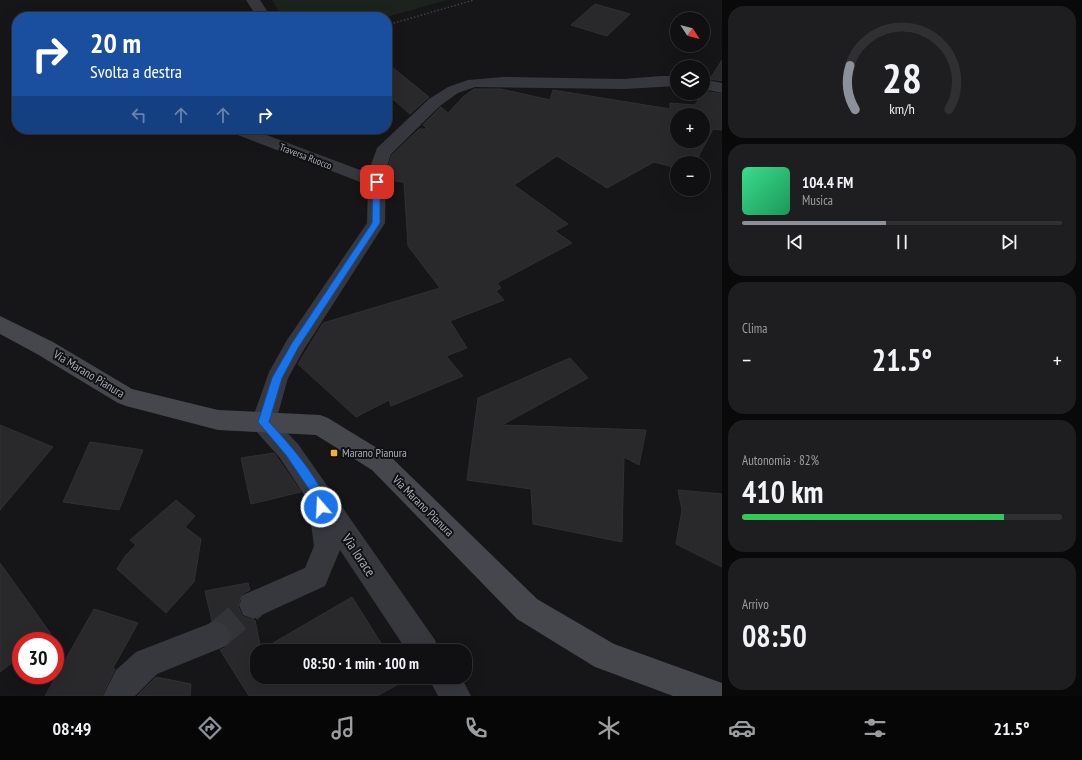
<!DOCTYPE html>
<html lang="it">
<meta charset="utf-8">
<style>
body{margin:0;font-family:"PT Sans Narrow",sans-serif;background:#1e1e20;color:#f1f3f6;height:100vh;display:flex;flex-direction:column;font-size:15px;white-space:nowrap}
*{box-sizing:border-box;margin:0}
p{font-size:13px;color:#9c9d9f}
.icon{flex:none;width:22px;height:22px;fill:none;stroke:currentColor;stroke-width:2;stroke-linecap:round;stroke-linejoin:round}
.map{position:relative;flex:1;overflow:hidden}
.panel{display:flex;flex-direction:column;gap:6px;padding:6px;background:#09090a;width:360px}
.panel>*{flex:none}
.top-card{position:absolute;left:12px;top:12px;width:380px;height:122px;border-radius:16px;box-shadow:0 4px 16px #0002,0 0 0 1px #303032;background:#1a4fa0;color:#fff;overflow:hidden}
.needle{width:26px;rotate:126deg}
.tools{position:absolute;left:670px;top:12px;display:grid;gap:8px}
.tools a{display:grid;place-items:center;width:40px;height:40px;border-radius:50%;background:#101012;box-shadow:0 4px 16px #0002,0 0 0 1px #303032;font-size:20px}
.speed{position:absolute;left:12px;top:632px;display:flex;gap:8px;font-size:20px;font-weight:700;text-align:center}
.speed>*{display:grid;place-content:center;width:52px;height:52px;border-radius:50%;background:#101012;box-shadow:0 4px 16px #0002,0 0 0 1px #303032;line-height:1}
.speed .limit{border:6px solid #d22;background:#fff;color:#111}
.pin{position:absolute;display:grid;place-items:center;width:34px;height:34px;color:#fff;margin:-17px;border-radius:8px;box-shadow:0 2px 6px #0006}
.me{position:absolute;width:44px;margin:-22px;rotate:341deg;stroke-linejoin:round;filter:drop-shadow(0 0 3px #0008)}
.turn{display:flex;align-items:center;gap:14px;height:84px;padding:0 12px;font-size:18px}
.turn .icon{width:52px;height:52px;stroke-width:2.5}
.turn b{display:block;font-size:28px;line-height:34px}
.lanes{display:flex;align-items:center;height:38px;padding:0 12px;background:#0003;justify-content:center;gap:20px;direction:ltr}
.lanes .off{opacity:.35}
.big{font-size:30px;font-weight:800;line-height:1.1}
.panel .widget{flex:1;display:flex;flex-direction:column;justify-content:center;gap:6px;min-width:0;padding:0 14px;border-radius:16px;background:#1e1e20}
.panel .dial{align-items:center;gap:0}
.dial svg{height:104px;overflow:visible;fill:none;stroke:#303032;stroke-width:7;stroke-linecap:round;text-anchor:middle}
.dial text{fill:#f1f3f6;stroke:none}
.song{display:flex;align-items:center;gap:12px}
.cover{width:48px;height:48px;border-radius:6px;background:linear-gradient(135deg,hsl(150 70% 55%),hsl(150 70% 35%))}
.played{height:4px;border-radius:2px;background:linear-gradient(90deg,#8c9099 45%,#303032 45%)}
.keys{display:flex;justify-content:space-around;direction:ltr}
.heat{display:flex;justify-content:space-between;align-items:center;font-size:22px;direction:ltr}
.charge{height:6px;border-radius:3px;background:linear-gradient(90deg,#34c759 82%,#303032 0)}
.trip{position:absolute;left:250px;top:644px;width:222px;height:40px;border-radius:16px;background:#101012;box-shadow:0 4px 16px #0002,0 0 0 1px #303032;font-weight:800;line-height:40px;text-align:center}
.dock{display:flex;height:64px;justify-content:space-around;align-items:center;background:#060607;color:#9c9d9f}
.dock .icon{width:28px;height:28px}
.dock .on{color:#8c9099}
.dock b{font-size:18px;color:#f1f3f6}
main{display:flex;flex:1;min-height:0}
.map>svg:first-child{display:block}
.green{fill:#1c231d}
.building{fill:#29292c;stroke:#303034;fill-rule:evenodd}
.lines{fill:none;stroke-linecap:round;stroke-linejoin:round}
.street-tunnel{stroke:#333438;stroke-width:28;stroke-dasharray:28 14;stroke-linecap:butt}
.path{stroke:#3d3f44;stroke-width:1.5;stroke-dasharray:1.5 2;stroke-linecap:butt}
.street{fill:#37383d;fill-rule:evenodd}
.secondary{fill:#45474d;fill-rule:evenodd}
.route{fill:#1a73e8;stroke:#114b97}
.poi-dot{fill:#f2b134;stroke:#111113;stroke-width:1.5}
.labels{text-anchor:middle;stroke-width:4;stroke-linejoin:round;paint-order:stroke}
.far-street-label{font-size:10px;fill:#a8adb8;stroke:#111113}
.street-label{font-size:12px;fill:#a8adb8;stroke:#111113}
.poi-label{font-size:12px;fill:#a8adb8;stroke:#111113;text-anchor:start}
.near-street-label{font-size:14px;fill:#a8adb8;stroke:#111113}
</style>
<main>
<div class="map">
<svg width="722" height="696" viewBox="0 0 722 696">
<rect width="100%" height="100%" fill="#161618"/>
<path class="green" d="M 272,0 L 447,0 L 387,17 L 282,17 Z"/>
<path class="building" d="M 595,4 L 630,14 L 607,36 L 571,25 Z
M 722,60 L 722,81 L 710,79 Z
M 387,63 L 429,97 L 410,114 L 387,94 Z
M 474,89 L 501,89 L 550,100 L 553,90 L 670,109 L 670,103 L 695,105 L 703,91 L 722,94 L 722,130 L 713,129 L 695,163 L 677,163 L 677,168 L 654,162 L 607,188 L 557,156 L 514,185 L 568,224 L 555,231 L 572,243 L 497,283 L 501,288 L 496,291 L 504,300 L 450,321 L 467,348 L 446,356 L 463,376 L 391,406 L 389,400 L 356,417 L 298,364 L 323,323 L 440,288 L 408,246 L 404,182 L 387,180 L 387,170 L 392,155 L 419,129 L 428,129 L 423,125 L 441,107 L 448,113 L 464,96 ZM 677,115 L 703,115 L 703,141 L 677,141 Z
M 570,358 L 588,378 L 502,425 L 646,430 L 639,465 L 624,457 L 622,542 L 533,524 L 531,489 L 467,480 L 478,398 Z
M 0,425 L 53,447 L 0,510 Z
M 90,442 L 143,450 L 119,510 L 63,502 Z
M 274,453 L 301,492 L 251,504 L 241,458 Z
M 678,490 L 722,494 L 722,567 L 676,544 L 682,510 Z
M 176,500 L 195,516 L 185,527 L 201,539 L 194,582 L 166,613 L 117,569 L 125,556 L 136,545 L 130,540 Z
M 0,563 L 51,634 L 42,641 L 21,641 L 21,656 L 0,672 Z
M 248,583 L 250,590 L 242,594 L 238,606 L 242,616 L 252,620 L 255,620 L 261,650 L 352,597 L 386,651 L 393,646 L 396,651 L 257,651 L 257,677 L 411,677 L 377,696 L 249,696 L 220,650 L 227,647 L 232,635 L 227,625 L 217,620 L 212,621 L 205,591 Z
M 94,609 L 138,623 L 113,668 L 115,669 L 102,696 L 45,696 Z
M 156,677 L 191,684 L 190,696 L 137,696 Z"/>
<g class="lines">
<path class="street-tunnel" d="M 216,636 L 253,605"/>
<path class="path" d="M 387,25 L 474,0"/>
<path class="street" d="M 246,0 L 260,0 L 271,17 L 257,17 Z
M 661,76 L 677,76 L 677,86 L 624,89 L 475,87 L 458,93 L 441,105 L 391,154 L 386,169 L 385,223 L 303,351 L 288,378 L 276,421 L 298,444 L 435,640 L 439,651 L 407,651 L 340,550 L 325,586 L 253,619 L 243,615 L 239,605 L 243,595 L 305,568 L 314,546 L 308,501 L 280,458 L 255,430 L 251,423 L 269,372 L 287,340 L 367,223 L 368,185 L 230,132 L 228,129 L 251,129 L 368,173 L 377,148 L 429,99 L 448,87 L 468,80 L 503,77 L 624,79 Z
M 703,79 L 722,83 L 722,93 L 703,89 Z
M 216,621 L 226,626 L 231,636 L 226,646 L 157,674 L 135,696 L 103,696 L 116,670 L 136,652 Z
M 428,677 L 461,677 L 471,696 L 438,696 Z"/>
<path class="secondary" d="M 0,316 L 53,342 L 132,389 L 218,410 L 320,415 L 328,418 L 390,456 L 537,599 L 614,644 L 722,683 L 722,696 L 673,696 L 606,671 L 595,667 L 517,619 L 372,470 L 316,435 L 218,430 L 126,406 L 118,403 L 37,354 L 0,334 Z"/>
</g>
<path class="route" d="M 377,180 L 380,182 L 380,223 L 298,348 L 282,378 L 269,422 C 282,436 333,491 324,510 L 321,512 L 317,510 L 313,495 L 286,455 L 258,422 L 272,378 L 292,343 L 372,223 L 373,182 Z"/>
<rect class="poi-dot" x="330" y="449" width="8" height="8" rx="2"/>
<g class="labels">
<g class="far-street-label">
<text transform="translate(306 156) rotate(21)" y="4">Traversa Ruocco</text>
</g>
<g class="street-label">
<text transform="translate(89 374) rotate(31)" y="4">Via Marano Pianura</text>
<text transform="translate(423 506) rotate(45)" y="4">Via Marano Pianura</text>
</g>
<g class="poi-label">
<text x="342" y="457">Marano Pianura</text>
</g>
<g class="near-street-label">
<text transform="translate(359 555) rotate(56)" y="5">Via Iorace</text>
</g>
</g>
</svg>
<div class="tools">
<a><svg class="needle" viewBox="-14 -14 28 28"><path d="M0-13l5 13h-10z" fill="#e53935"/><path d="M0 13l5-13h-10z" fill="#9c9d9f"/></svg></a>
<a><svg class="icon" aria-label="layers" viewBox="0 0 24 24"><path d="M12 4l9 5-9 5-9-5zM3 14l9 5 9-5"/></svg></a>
<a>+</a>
<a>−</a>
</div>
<div class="speed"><div class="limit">30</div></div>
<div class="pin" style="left:377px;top:182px;background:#d93025"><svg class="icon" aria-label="arrive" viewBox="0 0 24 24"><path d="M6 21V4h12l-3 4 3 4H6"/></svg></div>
<svg class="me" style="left:321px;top:507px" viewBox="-20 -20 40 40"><circle r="17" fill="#1a73e8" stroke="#fff" stroke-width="3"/><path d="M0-11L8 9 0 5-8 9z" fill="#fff"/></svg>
<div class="trip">08:50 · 1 min · 100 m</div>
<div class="top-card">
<div class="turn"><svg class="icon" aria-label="right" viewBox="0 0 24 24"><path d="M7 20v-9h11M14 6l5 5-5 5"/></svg><div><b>20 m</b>Svolta a destra</div></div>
<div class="lanes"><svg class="icon off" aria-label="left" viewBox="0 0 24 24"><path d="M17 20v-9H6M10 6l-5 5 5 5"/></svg><svg class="icon off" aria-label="ahead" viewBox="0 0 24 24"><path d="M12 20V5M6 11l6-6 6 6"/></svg><svg class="icon off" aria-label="ahead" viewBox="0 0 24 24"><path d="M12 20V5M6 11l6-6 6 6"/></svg><svg class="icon" aria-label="right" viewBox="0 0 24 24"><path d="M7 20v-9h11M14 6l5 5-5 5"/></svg></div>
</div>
</div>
<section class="panel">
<div class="widget dial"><svg viewBox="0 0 100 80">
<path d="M14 69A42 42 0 1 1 86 69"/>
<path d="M14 69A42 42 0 0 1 10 35" stroke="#8c9099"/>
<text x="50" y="56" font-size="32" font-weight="700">28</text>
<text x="50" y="72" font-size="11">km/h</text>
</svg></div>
<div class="widget">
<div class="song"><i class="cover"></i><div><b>104.4 FM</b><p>Musica</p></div></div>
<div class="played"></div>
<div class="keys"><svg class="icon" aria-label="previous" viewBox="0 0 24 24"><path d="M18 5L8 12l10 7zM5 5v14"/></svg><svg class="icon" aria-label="pause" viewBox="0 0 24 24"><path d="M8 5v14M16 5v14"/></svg><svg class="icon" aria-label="next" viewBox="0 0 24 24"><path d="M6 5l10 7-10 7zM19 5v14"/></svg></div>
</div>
<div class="widget"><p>Clima</p>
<div class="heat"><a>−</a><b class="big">21.5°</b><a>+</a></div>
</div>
<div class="widget"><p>Autonomia · 82%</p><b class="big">410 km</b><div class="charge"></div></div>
<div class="widget"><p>Arrivo</p><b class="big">08:50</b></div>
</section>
</main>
<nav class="dock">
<b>08:49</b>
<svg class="icon on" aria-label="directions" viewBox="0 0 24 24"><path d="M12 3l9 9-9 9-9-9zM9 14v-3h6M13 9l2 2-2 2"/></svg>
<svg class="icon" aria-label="music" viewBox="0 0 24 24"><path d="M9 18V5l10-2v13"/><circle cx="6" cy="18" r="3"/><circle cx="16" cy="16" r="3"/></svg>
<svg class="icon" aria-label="phone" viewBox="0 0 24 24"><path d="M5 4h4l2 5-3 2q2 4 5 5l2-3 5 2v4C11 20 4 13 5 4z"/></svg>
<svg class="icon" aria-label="climate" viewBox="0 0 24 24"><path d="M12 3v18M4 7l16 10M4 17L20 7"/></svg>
<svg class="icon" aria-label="car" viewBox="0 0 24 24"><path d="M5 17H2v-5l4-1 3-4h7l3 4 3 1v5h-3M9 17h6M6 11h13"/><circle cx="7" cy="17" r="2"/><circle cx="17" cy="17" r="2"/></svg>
<svg class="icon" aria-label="filters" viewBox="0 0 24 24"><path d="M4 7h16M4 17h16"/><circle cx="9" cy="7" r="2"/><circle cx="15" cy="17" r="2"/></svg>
<b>21.5°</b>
</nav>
